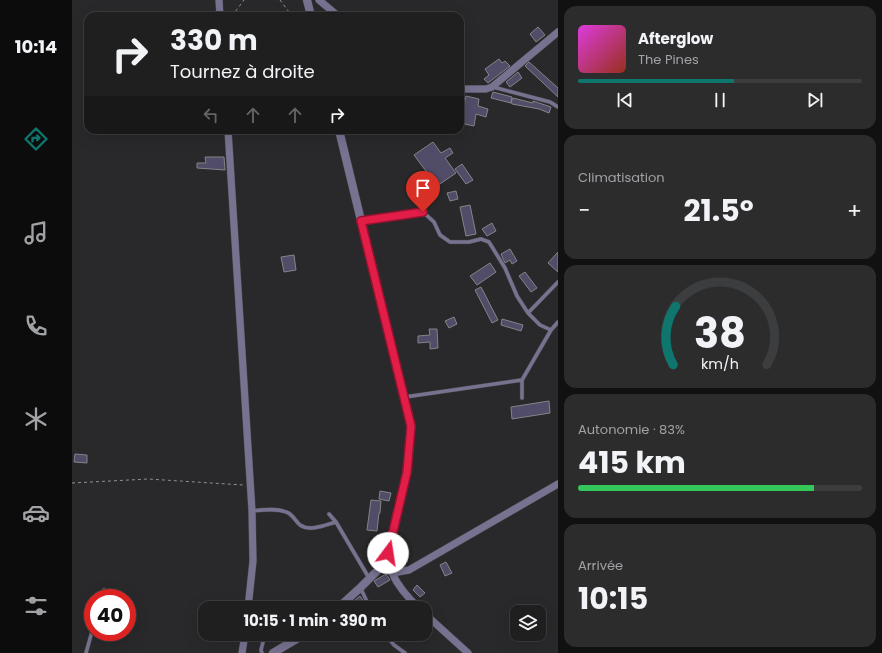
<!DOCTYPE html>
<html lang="fr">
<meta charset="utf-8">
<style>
body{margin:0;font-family:Poppins,sans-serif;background:#2c2c2d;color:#f1f3f6;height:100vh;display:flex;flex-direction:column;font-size:15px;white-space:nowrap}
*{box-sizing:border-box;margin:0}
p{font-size:13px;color:#a1a2a5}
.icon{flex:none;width:22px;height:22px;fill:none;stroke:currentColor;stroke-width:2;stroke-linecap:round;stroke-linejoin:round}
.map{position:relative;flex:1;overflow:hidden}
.sheet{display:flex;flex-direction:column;gap:6px;padding:6px;background:#111112;width:324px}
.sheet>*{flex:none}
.top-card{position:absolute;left:12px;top:12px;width:380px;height:122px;border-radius:12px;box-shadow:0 4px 16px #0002,0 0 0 1px #3c3d3e;background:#1f1f20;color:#f1f3f6;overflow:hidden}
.fabs{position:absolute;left:438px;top:605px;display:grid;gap:8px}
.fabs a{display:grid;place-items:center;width:36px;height:36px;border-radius:8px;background:#1f1f20;box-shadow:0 4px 16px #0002,0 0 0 1px #3c3d3e;font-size:20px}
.speed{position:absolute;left:12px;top:589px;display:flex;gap:8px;font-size:20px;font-weight:700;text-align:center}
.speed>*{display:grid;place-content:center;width:52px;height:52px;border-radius:50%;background:#1f1f20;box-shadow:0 4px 16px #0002,0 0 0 1px #3c3d3e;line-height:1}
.speed .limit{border:6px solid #d22;background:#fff;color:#111}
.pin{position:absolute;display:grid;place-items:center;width:34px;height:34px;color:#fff;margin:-41px -17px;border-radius:50% 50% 50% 0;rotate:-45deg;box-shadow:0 0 4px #0007}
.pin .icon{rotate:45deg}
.me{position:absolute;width:44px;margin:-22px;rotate:14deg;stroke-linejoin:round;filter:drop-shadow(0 0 3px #0008)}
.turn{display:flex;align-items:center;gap:14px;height:84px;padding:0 20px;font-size:18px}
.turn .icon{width:52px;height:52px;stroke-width:2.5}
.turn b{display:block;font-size:28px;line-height:34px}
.lanes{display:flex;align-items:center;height:38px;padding:0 20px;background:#0003;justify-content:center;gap:20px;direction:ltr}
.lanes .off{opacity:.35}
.big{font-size:30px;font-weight:700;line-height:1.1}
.sheet .tile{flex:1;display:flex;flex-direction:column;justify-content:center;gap:6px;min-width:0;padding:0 14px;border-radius:12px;background:#2c2c2d}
.sheet .dial{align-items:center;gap:0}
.dial svg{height:104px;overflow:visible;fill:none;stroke:#3c3d3e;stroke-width:7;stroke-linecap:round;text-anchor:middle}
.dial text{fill:#f1f3f6;stroke:none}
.song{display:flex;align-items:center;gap:12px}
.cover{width:48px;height:48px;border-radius:6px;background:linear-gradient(135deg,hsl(300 70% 55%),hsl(10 70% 35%))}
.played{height:4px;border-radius:2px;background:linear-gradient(90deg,#0f766e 55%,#3c3d3e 55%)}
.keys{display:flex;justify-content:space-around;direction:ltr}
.heat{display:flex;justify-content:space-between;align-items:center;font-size:22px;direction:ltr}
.charge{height:6px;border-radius:3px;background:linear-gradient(90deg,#34c759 83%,#3c3d3e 0)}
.trip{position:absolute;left:126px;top:601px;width:234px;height:40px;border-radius:12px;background:#1f1f20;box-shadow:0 4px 16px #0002,0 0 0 1px #3c3d3e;font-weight:700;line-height:40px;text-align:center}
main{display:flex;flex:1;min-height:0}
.menu{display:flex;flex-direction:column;width:72px;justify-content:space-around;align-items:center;background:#0c0c0d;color:#a1a2a5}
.menu .icon{width:28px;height:28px}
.menu .active{color:#0f766e}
.menu b{font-size:18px;color:#f1f3f6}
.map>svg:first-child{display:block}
.building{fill:#514c68;stroke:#848487}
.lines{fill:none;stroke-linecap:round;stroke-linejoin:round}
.service-casing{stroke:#444446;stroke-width:4.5}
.minor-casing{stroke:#444446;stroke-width:8}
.tertiary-casing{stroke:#444446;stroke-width:9}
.path{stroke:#919192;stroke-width:1;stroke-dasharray:3 3;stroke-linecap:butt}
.service{stroke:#787291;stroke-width:3.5}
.minor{stroke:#787291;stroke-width:7}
.tertiary{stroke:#787291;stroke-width:8}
.route-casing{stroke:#92132f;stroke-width:10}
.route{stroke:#e11d48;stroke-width:7}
</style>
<main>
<nav class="menu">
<b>10:14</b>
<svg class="icon active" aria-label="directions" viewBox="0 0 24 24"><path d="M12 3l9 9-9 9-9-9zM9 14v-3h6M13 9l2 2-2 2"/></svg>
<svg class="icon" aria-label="music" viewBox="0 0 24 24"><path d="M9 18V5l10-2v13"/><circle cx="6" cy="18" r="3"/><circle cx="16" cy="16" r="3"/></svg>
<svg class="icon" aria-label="phone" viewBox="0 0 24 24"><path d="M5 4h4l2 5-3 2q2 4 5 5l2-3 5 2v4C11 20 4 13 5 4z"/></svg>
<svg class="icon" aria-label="climate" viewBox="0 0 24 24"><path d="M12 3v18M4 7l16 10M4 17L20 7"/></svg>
<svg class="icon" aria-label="car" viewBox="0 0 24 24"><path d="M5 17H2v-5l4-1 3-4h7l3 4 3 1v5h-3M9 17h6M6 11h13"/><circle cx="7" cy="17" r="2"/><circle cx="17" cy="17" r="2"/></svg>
<svg class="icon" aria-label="filters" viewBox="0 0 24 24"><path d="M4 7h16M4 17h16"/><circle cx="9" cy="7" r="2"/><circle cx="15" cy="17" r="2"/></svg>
</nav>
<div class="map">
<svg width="486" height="653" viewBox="0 0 486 653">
<rect width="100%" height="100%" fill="#29292b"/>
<path class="building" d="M 466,27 L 473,35 L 464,42 L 458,34 Z
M 427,59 L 430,63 L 433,61 L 438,66 L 416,83 L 412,79 L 417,75 L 413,69 Z
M 457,62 L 486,88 L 486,97 L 453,66 Z
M 446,72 L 450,78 L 438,87 L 434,82 Z
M 421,92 L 440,97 L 439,103 L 419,98 Z
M 394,96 L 407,99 L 406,106 L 416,109 L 414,117 L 404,114 L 402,126 L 388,123 L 388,114 L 390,114 Z
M 441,98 L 461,103 L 461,101 L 479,107 L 477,113 L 467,109 L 440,104 L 439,102 Z
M 361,142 L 369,153 L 378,148 L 381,153 L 373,158 L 384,173 L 365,186 L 342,155 Z
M 133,157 L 152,157 L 153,170 L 125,168 L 125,163 L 134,163 Z
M 390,164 L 401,180 L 394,184 L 383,169 Z
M 384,191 L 386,199 L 378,201 L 375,193 Z
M 398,205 L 404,234 L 394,236 L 388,207 Z
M 420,223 L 424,231 L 415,236 L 410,229 Z
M 438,249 L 445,261 L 440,264 L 438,260 L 433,263 L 429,254 Z
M 486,252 L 486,272 L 476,263 Z
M 222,255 L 224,270 L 212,272 L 209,257 Z
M 418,263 L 424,272 L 405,285 L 398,276 Z
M 453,272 L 465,288 L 459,292 L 447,276 Z
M 409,287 L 426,320 L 420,323 L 403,290 Z
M 382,317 L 385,324 L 377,328 L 373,321 Z
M 430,319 L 451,325 L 449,331 L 429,325 Z
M 357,329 L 365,329 L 366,348 L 358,349 L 358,342 L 346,343 L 346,336 L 358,335 Z
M 477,401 L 478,413 L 440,419 L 439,407 Z
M 3,454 L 15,455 L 15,463 L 2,462 Z
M 308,491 L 319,493 L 317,501 L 307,499 Z
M 299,500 L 309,501 L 308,513 L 307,513 L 305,531 L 295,530 Z
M 324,550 L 335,559 L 329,566 L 322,560 L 324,559 L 321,556 Z
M 374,562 L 380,573 L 373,576 L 368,565 Z
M 314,574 L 318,580 L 306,587 L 302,581 Z
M 345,585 L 353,593 L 348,597 L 341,590 Z
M 288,596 L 292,602 L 284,608 L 274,608 Z"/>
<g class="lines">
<defs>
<path id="service" d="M 421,87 L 478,102 L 486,107
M 290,221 L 351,212 L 362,222 L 368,235 L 378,242 L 397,242 L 409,239 L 417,242 L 433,268 L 445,296 L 456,313 L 468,325 L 479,330
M 456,313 L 486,282
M 333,397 L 450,380
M 450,398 L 450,380 L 479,330 L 486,322
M 180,511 C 191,510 204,508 214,512 C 221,514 223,521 228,525 C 238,532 253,525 264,522
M 257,514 L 264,522 L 297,578
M 289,589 L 298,608
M 30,598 L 32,590
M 313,634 L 322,645 L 333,653
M 14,653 L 21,628
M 190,653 L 189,650 L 193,634"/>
<path id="minor" d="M 147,0 L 148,16
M 247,0 L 266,16
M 388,89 L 414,89 L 420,87 L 486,32
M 156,130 L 180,511 L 181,561 L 176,608
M 311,565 L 320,573 L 337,570 L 486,484
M 320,573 C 326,586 336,598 347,608
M 353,614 L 396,653
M 170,653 L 173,634"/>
<path id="tertiary" d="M 235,0 L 239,16
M 266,608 L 288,588 L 311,565 L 316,553 L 335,472 L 339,426 L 267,130
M 201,653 L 233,634"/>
</defs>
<use href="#service" class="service-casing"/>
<use href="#minor" class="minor-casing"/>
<use href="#tertiary" class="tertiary-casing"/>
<path class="path" d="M 208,0 L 220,16
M 160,16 L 172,0
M 0,483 L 76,479 L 171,485"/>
<use href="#service" class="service"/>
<use href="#minor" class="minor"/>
<use href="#tertiary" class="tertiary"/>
</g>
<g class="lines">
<defs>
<path id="route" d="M 316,553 L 335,472 L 339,426 L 289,221 L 351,212"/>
</defs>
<use href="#route" class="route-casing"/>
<use href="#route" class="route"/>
</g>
</svg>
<div class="fabs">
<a><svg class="icon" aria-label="layers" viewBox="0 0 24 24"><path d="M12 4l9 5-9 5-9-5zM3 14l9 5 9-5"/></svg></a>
</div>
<div class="speed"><div class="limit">40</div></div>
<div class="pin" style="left:351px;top:212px;background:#d93025"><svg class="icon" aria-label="arrive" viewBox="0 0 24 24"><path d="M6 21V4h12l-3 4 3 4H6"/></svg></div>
<svg class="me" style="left:316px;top:553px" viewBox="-20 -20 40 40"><circle r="19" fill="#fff"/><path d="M0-13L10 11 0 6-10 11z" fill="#e11d48"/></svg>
<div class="trip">10:15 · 1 min · 390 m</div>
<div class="top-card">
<div class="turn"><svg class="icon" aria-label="right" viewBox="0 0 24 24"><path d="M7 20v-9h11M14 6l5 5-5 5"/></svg><div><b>330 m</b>Tournez à droite</div></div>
<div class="lanes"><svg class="icon off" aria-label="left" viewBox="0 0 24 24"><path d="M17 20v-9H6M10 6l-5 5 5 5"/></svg><svg class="icon off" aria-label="ahead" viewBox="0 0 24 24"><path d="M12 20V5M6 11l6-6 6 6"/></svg><svg class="icon off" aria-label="ahead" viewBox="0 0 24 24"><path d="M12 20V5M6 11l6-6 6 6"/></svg><svg class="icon" aria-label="right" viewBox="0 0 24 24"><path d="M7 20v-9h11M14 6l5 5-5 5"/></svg></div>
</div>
</div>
<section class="sheet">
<div class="tile">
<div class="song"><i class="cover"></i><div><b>Afterglow</b><p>The Pines</p></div></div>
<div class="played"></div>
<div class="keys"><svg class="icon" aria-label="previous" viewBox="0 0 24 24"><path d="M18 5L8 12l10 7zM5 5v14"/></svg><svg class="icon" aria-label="pause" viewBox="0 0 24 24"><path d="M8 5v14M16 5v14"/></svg><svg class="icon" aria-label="next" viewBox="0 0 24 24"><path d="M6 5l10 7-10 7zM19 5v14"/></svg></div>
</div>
<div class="tile"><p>Climatisation</p>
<div class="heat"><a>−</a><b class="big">21.5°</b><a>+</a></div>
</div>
<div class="tile dial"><svg viewBox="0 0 100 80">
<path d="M14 69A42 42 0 1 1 86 69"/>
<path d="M14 69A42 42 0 0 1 16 24" stroke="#0f766e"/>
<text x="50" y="56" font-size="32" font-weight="700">38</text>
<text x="50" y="72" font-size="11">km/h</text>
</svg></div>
<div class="tile"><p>Autonomie · 83%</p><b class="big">415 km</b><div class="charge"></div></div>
<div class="tile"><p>Arrivée</p><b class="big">10:15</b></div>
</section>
</main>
